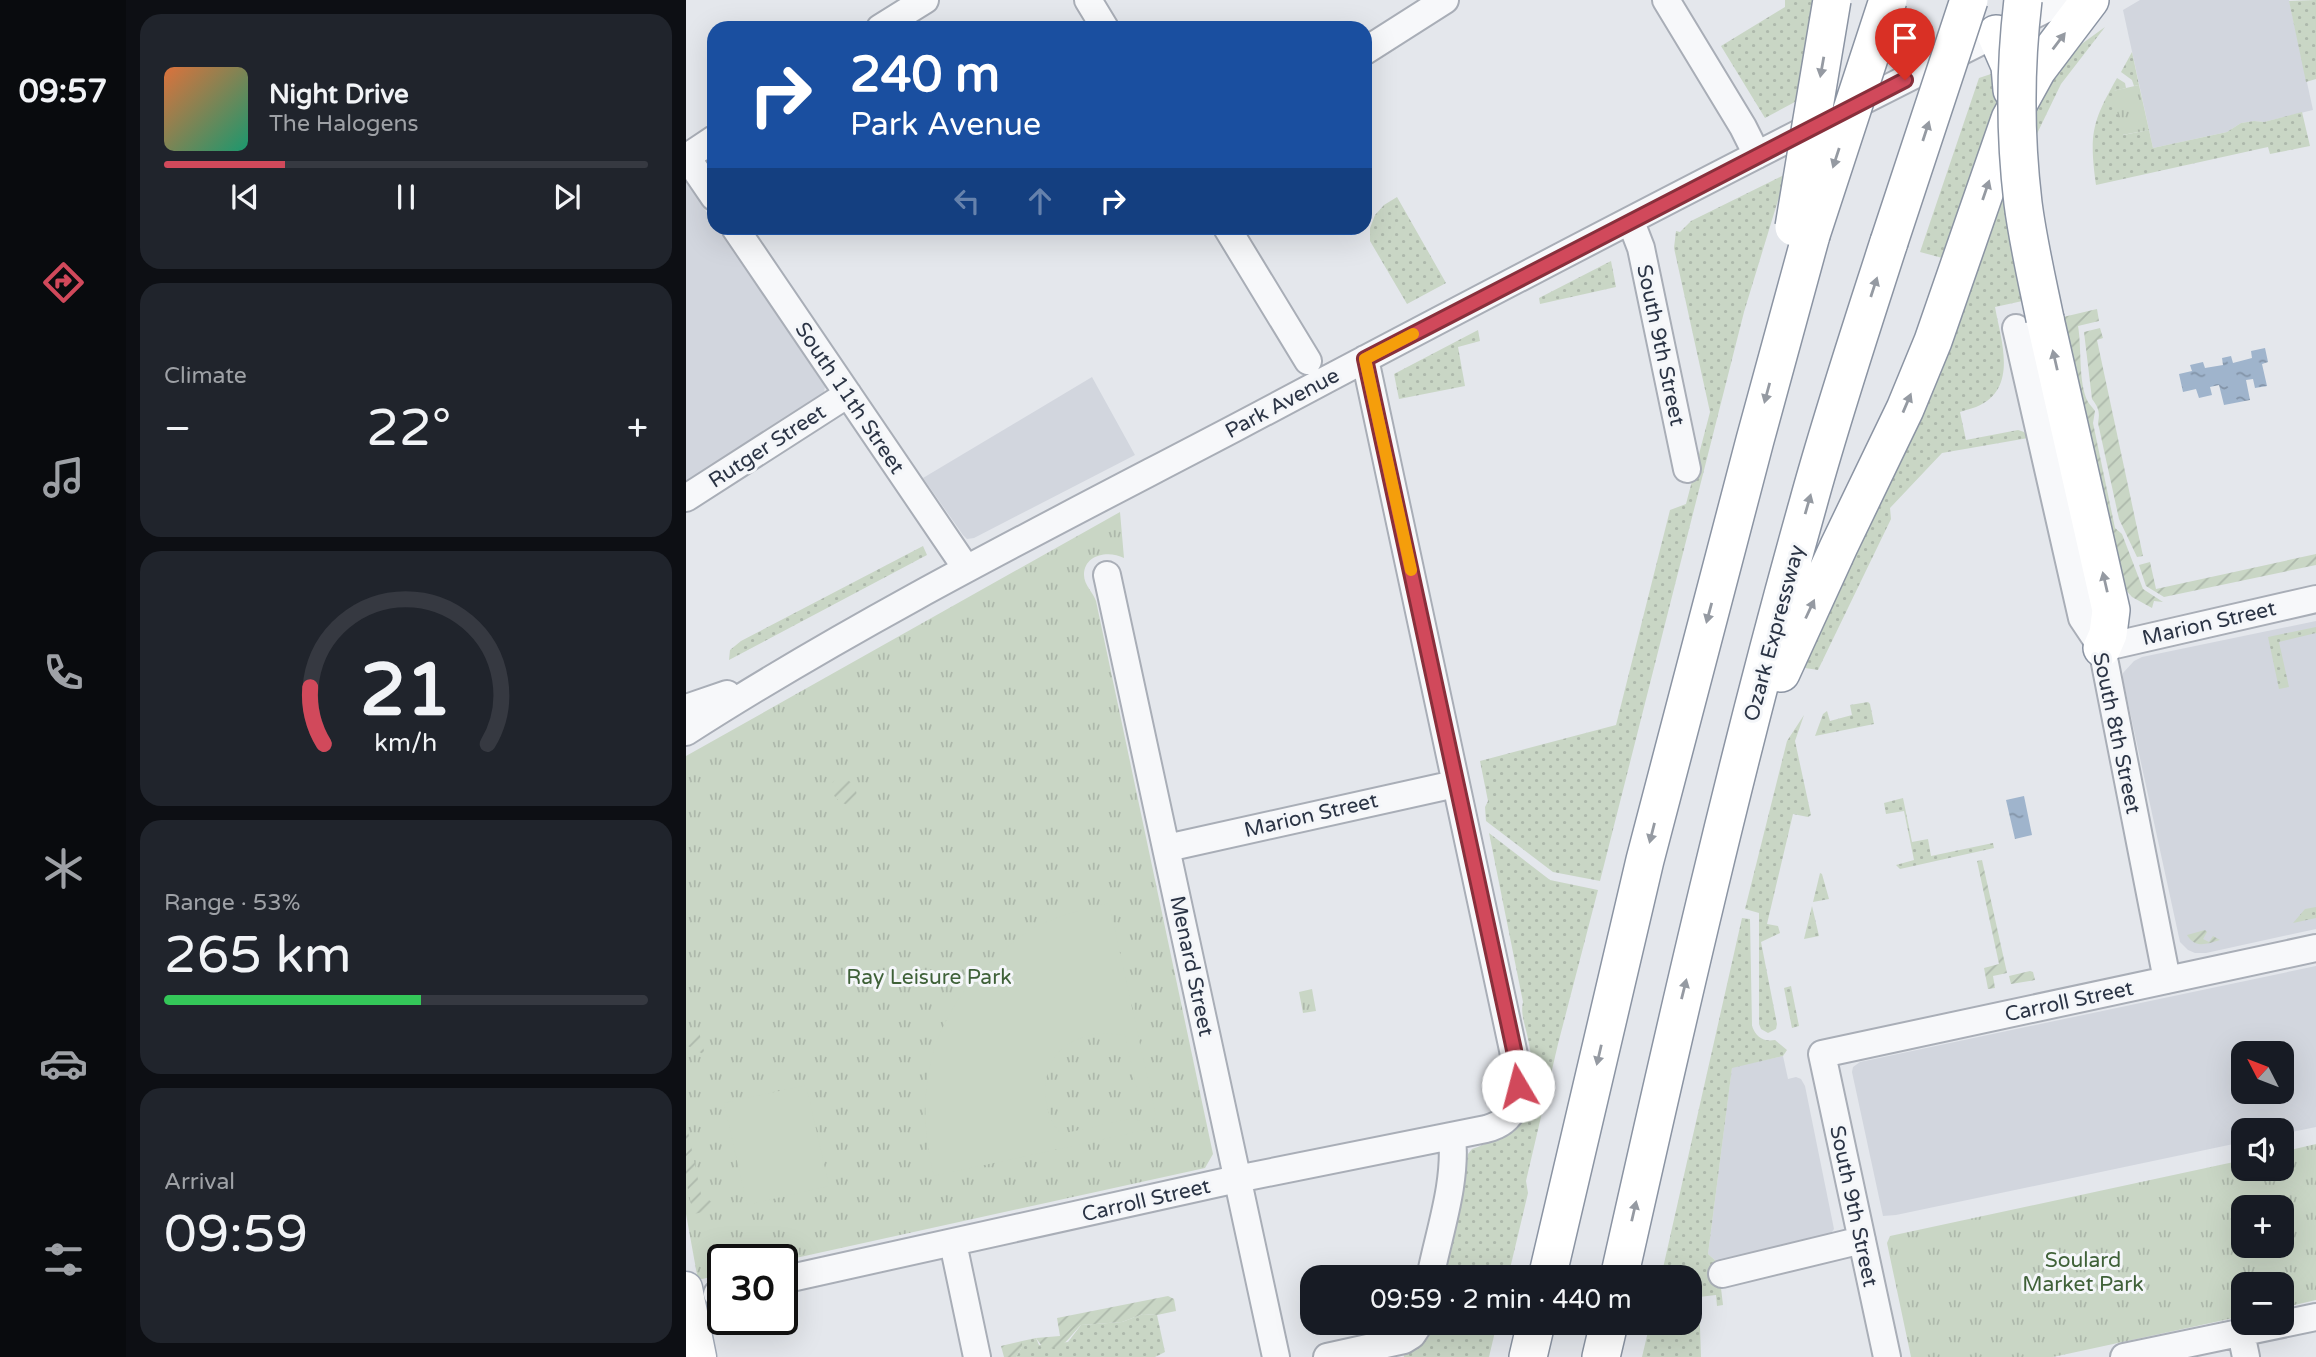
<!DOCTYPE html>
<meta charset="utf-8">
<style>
body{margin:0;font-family:"Varela Round",sans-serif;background:#20242c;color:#f1f3f6;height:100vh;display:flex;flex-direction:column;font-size:26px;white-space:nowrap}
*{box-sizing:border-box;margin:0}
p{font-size:23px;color:#9ea1a6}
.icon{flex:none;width:38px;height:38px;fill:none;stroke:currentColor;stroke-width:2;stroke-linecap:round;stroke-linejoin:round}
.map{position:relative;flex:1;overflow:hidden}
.panel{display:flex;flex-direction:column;gap:14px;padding:14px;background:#0d0f14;width:560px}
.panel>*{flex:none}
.banner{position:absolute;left:21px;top:21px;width:665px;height:214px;border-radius:21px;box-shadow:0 7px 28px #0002;background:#1a4fa0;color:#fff;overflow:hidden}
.needle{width:46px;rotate:312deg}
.buttons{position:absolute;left:1545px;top:1041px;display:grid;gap:14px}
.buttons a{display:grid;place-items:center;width:63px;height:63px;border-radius:14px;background:#171b24;box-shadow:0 7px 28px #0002;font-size:35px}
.speed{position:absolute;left:21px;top:1244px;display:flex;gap:14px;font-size:35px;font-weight:700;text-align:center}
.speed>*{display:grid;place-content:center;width:91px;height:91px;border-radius:50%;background:#171b24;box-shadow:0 7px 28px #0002;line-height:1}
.speed .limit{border:4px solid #111;border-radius:10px;background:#fff;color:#111}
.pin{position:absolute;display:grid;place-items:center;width:60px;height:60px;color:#fff;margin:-72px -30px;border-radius:50% 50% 50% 0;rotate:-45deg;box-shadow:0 0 7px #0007}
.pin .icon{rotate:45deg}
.me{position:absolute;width:77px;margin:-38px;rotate:352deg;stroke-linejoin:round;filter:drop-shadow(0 0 5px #0008)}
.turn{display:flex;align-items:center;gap:24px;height:147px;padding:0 28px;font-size:32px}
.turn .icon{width:91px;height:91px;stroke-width:2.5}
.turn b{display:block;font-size:49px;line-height:60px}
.lanes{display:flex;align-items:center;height:66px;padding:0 28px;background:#0003;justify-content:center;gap:35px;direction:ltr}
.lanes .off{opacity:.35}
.big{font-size:52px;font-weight:600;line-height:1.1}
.panel .widget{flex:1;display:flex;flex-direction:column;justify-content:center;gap:10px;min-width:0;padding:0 24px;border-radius:21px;background:#20242c}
.panel .dial{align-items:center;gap:0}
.dial svg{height:182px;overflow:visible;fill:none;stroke:#363941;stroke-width:7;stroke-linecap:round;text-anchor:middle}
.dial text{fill:#f1f3f6;stroke:none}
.song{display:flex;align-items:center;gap:21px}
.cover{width:84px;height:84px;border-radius:10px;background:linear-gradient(135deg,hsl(20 70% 55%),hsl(160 70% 35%))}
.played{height:7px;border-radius:4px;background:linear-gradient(90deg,#d1495b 25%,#363941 25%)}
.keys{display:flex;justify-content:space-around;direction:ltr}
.heat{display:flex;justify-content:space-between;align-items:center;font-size:38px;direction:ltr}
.charge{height:10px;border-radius:5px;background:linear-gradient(90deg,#34c759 53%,#363941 0)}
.trip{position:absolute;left:614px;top:1265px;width:402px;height:70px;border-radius:21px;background:#171b24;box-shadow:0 7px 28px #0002;font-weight:600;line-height:70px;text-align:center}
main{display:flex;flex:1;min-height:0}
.menu{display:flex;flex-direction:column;width:126px;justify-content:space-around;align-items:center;background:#090b0e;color:#9ea1a6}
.menu .icon{width:49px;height:49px}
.menu .selected{color:#d1495b}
.menu b{font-size:32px;color:#f1f3f6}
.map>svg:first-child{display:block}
.built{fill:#d2d6de;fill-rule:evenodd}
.grass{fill:url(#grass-dots)}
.park{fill:url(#park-tufts);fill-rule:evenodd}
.garden{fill:url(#garden-furrows)}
.pitch{fill:#c9d6c5;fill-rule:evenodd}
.water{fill:url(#water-ripples)}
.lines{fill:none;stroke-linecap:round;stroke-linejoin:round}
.minor-casing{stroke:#a9aeb7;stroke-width:30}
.major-casing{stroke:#a3abb8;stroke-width:35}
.highway-casing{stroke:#8b94a3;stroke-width:40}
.minor{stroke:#f7f8fa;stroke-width:26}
.major{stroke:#fff;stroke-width:32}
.highway{stroke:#fff;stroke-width:37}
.highway-bridge-casing{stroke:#8b94a3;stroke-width:40;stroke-linecap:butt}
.highway-bridge{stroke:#fff;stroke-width:37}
.oneway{fill:#959aa2}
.route-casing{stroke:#882f3b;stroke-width:18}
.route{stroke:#d1495b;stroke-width:12}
.slow{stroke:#f59e0b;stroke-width:12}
.labels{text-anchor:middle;stroke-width:6;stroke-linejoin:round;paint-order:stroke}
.street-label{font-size:21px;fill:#2b3445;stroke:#f4f6f9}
.park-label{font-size:21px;fill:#3f6138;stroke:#f4f6f9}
</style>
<main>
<nav class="menu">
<b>09:57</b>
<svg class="icon selected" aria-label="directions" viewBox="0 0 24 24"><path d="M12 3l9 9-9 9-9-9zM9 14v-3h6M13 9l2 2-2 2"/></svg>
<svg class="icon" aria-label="music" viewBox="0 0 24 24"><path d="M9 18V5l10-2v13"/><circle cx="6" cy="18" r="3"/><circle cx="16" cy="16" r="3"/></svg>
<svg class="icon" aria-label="phone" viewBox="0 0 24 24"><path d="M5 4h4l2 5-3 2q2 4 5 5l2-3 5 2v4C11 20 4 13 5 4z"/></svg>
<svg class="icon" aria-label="climate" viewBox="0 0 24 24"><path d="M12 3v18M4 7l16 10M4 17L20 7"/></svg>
<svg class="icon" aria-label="car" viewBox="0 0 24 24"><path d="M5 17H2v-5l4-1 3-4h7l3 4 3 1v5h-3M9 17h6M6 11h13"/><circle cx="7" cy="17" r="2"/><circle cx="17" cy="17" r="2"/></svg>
<svg class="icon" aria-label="filters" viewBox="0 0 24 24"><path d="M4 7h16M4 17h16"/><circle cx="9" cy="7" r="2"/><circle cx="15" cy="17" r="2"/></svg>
</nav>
<section class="panel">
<div class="widget">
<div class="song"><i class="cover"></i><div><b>Night Drive</b><p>The Halogens</p></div></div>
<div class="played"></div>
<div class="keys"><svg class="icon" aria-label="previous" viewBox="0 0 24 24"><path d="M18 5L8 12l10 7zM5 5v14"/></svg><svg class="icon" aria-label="pause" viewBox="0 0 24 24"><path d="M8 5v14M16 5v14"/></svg><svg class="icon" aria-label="next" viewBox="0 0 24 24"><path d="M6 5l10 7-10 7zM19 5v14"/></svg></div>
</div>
<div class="widget"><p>Climate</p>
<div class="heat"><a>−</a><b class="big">22°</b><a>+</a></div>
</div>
<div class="widget dial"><svg viewBox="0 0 100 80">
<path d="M14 69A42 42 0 1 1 86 69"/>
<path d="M14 69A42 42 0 0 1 8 44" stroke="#d1495b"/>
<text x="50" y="56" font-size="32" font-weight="700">21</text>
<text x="50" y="72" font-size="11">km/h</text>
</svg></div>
<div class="widget"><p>Range · 53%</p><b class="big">265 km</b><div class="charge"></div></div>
<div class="widget"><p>Arrival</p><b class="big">09:59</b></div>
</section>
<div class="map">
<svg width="1630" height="1357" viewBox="0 0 1630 1357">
<defs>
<pattern id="grass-dots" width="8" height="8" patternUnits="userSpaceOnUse" patternTransform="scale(1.75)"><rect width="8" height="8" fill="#c9d6c5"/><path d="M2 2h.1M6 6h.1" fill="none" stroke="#adb8ab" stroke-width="1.8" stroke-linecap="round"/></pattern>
<pattern id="park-tufts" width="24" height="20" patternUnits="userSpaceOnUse" patternTransform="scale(1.75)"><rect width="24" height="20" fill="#c9d6c5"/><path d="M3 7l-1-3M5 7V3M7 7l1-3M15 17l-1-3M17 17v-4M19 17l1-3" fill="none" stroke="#adb8ab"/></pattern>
<pattern id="garden-furrows" width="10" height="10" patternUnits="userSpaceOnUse" patternTransform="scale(1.75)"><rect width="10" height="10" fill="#c9d6c5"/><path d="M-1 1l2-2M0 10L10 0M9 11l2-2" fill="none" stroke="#adb8ab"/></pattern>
<pattern id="water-ripples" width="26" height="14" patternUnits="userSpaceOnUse" patternTransform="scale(1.75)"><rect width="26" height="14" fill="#9fb4cc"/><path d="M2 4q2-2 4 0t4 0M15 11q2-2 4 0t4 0" fill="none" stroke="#8293a7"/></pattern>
</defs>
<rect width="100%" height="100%" fill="#e4e7ec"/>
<path class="built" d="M 1454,0 L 1603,0 L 1627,110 L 1578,122 L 1568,121 L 1555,123 L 1541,132 L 1467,148 L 1437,10 Z
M 0,182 L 28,223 L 28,228 L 31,228 L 139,387 L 138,392 L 133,398 L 0,483 Z
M 406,377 L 449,455 L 288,538 L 281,539 L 277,535 L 237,478 Z
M 1630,621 L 1630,929 L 1520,953 L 1509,953 L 1502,950 L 1494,942 L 1437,680 L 1437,673 L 1448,661 L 1456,657 Z
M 1630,966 L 1630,1127 L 1596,1134 L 1596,1130 L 1558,1130 L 1557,1142 L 1210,1215 L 1197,1216 L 1166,1072 L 1167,1067 L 1174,1062 ZM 1558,1054 L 1596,1054 L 1596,1092 L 1558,1092 Z
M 1097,1056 L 1102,1079 L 1110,1077 L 1115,1079 L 1119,1086 L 1148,1229 L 1143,1236 L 1032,1263 L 1022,1254 L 1046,1067 Z"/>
<path class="grass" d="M 1099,0 L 1135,0 L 1120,96 L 1079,118 L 1035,46 L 1099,7 Z
M 1630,0 L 1630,79 L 1620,82 L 1603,1 Z
M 1419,27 L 1375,84 L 1347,142 L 1345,96 L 1390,48 Z
M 1446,52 L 1453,85 L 1448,86 L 1446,80 L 1435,72 Z
M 1317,70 L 1318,105 L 1264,260 L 1234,252 L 1293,78 Z
M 1431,78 L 1439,83 L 1440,88 L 1428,91 L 1437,135 L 1463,130 L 1467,148 L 1541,132 L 1555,123 L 1568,121 L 1578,122 L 1616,112 L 1624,146 L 1584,154 L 1582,147 L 1410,185 C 1403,134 1406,122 1431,78 Z
M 1321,164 L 1341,300 L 1309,307 C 1315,341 1333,389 1290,407 C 1285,409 1279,410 1274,412 L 1280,440 L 1332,430 L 1338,432 L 1342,438 L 1256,453 L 1204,508 L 1205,519 L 1132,670 L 1119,668 L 1130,629 Z
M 1100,174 L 1058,312 L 914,881 L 867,872 L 800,821 L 799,807 L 802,801 L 794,761 L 930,725 L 984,510 L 1000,504 L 1024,412 L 988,248 L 990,231 L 994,232 L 1005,221 Z
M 711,197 L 760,283 L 721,304 L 684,241 L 684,228 L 689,215 L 698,205 Z
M 925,261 L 930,287 L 854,304 L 853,298 Z
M 792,330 L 794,341 L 772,347 L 779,386 L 713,399 L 708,374 Z
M 237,546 L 241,555 L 43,660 L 44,650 L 55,641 Z
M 1630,627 L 1630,633 L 1593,642 L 1603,687 L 1593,689 L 1582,637 Z
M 1182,702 L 1184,704 L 1188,724 L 1129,736 L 1137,714 L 1141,711 L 1144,721 L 1166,715 L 1164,705 Z
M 1118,715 L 1109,741 L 1125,815 L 1122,817 L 1107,814 L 1081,924 L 1092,926 L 1094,933 L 1075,942 L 1091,1024 L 1090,1029 L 1082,1033 L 1075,1029 L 1073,1024 L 1073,913 L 1059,909 L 1101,741 Z
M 1217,798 L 1226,842 L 1242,839 L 1245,856 L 1307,843 L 1308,848 L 1214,869 L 1210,865 L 1228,860 L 1218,811 L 1200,814 L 1198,803 Z
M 803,833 L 864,880 L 912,890 L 872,1044 L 840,1181 L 842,1193 L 822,1277 L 754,1278 L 782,1154 L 786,1149 C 847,1127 855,1101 842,1039 C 840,1027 834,1014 837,1002 Z
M 1134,873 L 1136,874 L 1143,899 L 1127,902 Z
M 1126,906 L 1133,936 L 1118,939 Z
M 1630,907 L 1630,918 L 1607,923 L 1619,909 Z
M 1056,918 L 1064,919 L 1066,1026 C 1070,1037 1077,1042 1089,1040 L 1101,1050 L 1097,1056 L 1046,1068 L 1022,1254 L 1032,1263 L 1037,1305 L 1031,1306 L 1030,1295 L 1013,1297 L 1015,1357 L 956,1357 L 964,1323 L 1004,1323 L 1004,1278 L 975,1277 Z
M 1105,986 L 1113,1026 L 1106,1028 L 1098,988 Z
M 457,1314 L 471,1315 L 479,1352 L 469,1357 L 330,1357 L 336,1347 L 336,1341 L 350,1338 L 353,1345 L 382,1342 L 395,1325 L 436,1322 Z
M 745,1323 L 811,1323 L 803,1357 L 718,1357 L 717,1352 Z"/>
<path class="park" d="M 1453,85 L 1463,130 L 1436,135 L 1427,91 Z
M 434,512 L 438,558 C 423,550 398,554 398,575 C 398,585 407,592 410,601 L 527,1154 L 519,1168 L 96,1261 L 37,1260 L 37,1274 L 12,1280 L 0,1214 L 0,756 Z
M 626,989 L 630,1011 L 617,1013 L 613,992 Z
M 1630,1144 L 1630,1300 L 1596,1308 L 1596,1284 L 1558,1284 L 1557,1316 L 1367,1357 L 1225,1357 L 1201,1243 L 1204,1236 L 1557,1160 L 1558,1169 L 1596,1169 L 1596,1152 ZM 1558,1208 L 1596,1208 L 1596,1246 L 1558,1246 Z"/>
<path class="garden" d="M 1411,309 L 1413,321 L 1392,326 C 1396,348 1392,383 1402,402 C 1404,405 1407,408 1409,411 L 1407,423 L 1429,528 L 1436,534 L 1457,589 L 1477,602 L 1468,601 L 1466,608 L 1446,597 L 1438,588 L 1373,318 Z
M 1414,328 L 1417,338 L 1411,340 L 1457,556 L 1451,557 L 1433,519 L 1412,423 C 1414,413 1413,408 1406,399 L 1398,332 Z
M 1630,554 L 1630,565 L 1478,597 L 1460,586 L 1453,565 L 1464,562 L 1470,589 Z
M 153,778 C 164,779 169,784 171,795 L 163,805 C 154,804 147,796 144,788 L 147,782 Z
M 1296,860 L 1321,973 L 1307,976 L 1309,988 L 1302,989 L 1298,968 L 1313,964 L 1291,861 Z
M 1519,930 L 1521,932 L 1517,939 L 1523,942 L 1527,936 L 1534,940 C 1520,944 1510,949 1501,935 Z
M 1344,971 L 1347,972 L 1349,980 L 1325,984 L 1323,976 Z
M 13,1032 L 19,1055 L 0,1045 L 0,1034 Z
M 0,1122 L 15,1194 L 27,1203 L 28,1206 L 24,1211 L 7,1214 L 0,1179 Z
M 482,1296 L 488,1299 L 490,1311 L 471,1315 L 457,1314 L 436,1322 L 395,1325 C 381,1339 380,1348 358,1349 L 350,1338 L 374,1336 L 371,1318 Z
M 336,1341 L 336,1347 L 330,1357 L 318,1357 L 315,1346 Z"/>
<path class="pitch" d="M 423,903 L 470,1117 L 460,1130 L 248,1176 C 227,1091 243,1018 309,958 C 321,947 334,936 347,928 C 371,916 397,909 423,903 ZM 413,1033 L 439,1035 L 455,1108 L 461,1112 L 455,1122 L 448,1118 L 375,1134 C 353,1111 353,1063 382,1044 C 391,1038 403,1036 413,1033 Z
M 120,1085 L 143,1186 L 61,1205 L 38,1103 Z"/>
<path class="water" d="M 1579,348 L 1582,362 L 1576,364 L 1581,386 L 1569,388 L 1567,379 L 1560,380 L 1564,400 L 1538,405 L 1533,385 L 1524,387 L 1526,395 L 1513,398 L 1510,389 L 1497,392 L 1493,374 L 1506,371 L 1504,365 L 1517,362 L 1519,368 L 1537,365 L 1536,358 L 1545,356 L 1547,363 L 1566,358 L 1565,351 Z
M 1338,796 L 1346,835 L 1329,839 L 1320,800 Z"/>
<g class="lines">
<defs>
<path id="minor" d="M 402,0 L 419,28
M 980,0 L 1057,127 L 1071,155
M 194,28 L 239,0
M 679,51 L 759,0
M 0,156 L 28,197
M 1,157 L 28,139
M 945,222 L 955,248 L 1001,469
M 49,228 L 280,568
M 541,228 L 622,361
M 1330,328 L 1396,618 L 1416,648 L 1481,980
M 0,498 L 162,394
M 421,575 L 590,1357
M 1416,648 L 1630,599
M 0,708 L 41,694
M 0,732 C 176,619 364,525 549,428 C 824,282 1099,138 1378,0
M 481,848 L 769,784
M 267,1243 L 291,1357
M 1036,1274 L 1176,1240
M 744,1278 C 753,1232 771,1183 766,1136
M 96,1280 L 551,1179 L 800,1129 C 840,1119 833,1080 827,1050 L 679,359
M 31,1294 L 37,1292
M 1555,1333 L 1560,1357
M 641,1357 L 718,1340 L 726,1335 L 734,1323
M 1201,1357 L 1136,1054 L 1630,948
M 1438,1357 L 1630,1317"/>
<path id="major" d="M 0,1288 L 14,1357"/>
<path id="highway" d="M 1310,34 L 1324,66 L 1326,90
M 1359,319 L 1425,610 L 1422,634 L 1416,648
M 1095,673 L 1153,546 L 1219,409 L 1247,341 L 1324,119 L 1351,70 L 1404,0
M 861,1278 L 959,860 L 1069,440 L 1125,235
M 933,1278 C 991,1019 1050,760 1122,504 C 1146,416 1175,329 1203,242
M 842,1357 L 850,1323
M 915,1357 L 923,1323"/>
</defs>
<use href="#minor" class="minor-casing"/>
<use href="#major" class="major-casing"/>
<use href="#highway" class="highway-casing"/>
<use href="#minor" class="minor"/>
<use href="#major" class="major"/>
<use href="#highway" class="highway"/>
<defs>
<path id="highway-bridge" d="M 1337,0 C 1329,67 1329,136 1337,203 C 1342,242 1351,280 1359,319
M 1108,227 L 1146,0
M 1125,235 L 1202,0
M 1203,242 L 1283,0"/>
</defs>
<use href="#highway-bridge" class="highway-bridge-casing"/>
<use href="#highway-bridge" class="highway-bridge"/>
</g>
<defs><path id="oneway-solid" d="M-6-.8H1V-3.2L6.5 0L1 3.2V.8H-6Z" transform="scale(1.75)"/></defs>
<g class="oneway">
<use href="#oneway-solid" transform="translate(1373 41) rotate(-53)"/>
<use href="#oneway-solid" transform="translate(1136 67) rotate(100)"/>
<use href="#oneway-solid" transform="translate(1240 131) rotate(-72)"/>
<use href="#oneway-solid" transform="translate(1150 158) rotate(108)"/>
<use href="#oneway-solid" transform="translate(1300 190) rotate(-71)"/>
<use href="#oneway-solid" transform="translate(1188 287) rotate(-72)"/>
<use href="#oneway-solid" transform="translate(1369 360) rotate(-103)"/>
<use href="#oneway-solid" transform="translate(1081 393) rotate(105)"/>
<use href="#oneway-solid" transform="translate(1221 403) rotate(-67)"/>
<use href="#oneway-solid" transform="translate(1122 504) rotate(-74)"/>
<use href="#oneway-solid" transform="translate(1419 582) rotate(-103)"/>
<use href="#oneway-solid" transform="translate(1124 609) rotate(-65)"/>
<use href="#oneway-solid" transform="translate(1023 613) rotate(105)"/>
<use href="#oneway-solid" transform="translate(966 833) rotate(104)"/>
<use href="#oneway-solid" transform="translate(998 989) rotate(-76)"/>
<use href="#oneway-solid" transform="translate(913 1055) rotate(103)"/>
<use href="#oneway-solid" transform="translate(948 1211) rotate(-77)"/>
</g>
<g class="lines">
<defs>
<path id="route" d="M 832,1086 L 828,1050 L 679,359 L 1219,80"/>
</defs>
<use href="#route" class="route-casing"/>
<use href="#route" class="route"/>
<path class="slow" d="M 725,570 L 679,359 L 727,334"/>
</g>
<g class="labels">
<g class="street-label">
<text transform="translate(975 345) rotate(78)" y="7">South 9th Street</text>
<text transform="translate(164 398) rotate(56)" y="7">South 11th Street</text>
<text transform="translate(596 403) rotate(-28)" y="7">Park Avenue</text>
<text transform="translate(81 446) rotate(-33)" y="7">Rutger Street</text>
<text transform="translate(1523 623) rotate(-13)" y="7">Marion Street</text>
<text transform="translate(1088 633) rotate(-75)" y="7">Ozark Expressway</text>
<text transform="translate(1431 733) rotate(78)" y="7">South 8th Street</text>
<text transform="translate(625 815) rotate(-13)" y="7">Marion Street</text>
<text transform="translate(506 966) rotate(78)" y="7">Menard Street</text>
<text transform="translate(1383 1001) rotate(-12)" y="7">Carroll Street</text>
<text transform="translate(460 1200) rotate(-13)" y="7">Carroll Street</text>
<text transform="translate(1168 1206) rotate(78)" y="7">South 9th Street</text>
</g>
<g class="park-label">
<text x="243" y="984">Ray Leisure Park</text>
<text x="1397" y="1267">Soulard<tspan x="1397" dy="24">Market Park</tspan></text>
</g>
</g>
</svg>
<div class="buttons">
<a><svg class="needle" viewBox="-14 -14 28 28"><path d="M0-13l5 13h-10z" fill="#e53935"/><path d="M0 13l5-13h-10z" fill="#9ea1a6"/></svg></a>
<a><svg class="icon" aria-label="sound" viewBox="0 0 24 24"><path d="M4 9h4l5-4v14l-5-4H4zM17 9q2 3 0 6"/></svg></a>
<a>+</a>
<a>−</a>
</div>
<div class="speed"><div class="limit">30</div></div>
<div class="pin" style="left:1219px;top:80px;background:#d93025"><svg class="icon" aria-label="arrive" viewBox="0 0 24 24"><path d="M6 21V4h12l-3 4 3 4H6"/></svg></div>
<svg class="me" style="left:832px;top:1086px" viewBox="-20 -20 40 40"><circle r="19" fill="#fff"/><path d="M0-13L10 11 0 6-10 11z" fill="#d1495b"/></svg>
<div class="trip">09:59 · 2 min · 440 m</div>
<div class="banner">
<div class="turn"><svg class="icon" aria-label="right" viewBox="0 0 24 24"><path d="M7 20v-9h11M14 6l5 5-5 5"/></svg><div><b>240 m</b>Park Avenue</div></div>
<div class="lanes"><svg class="icon off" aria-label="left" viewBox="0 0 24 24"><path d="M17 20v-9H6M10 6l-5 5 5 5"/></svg><svg class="icon off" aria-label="ahead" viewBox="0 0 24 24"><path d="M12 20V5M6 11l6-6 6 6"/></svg><svg class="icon" aria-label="right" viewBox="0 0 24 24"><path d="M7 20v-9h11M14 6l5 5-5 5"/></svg></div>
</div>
</div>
</main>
